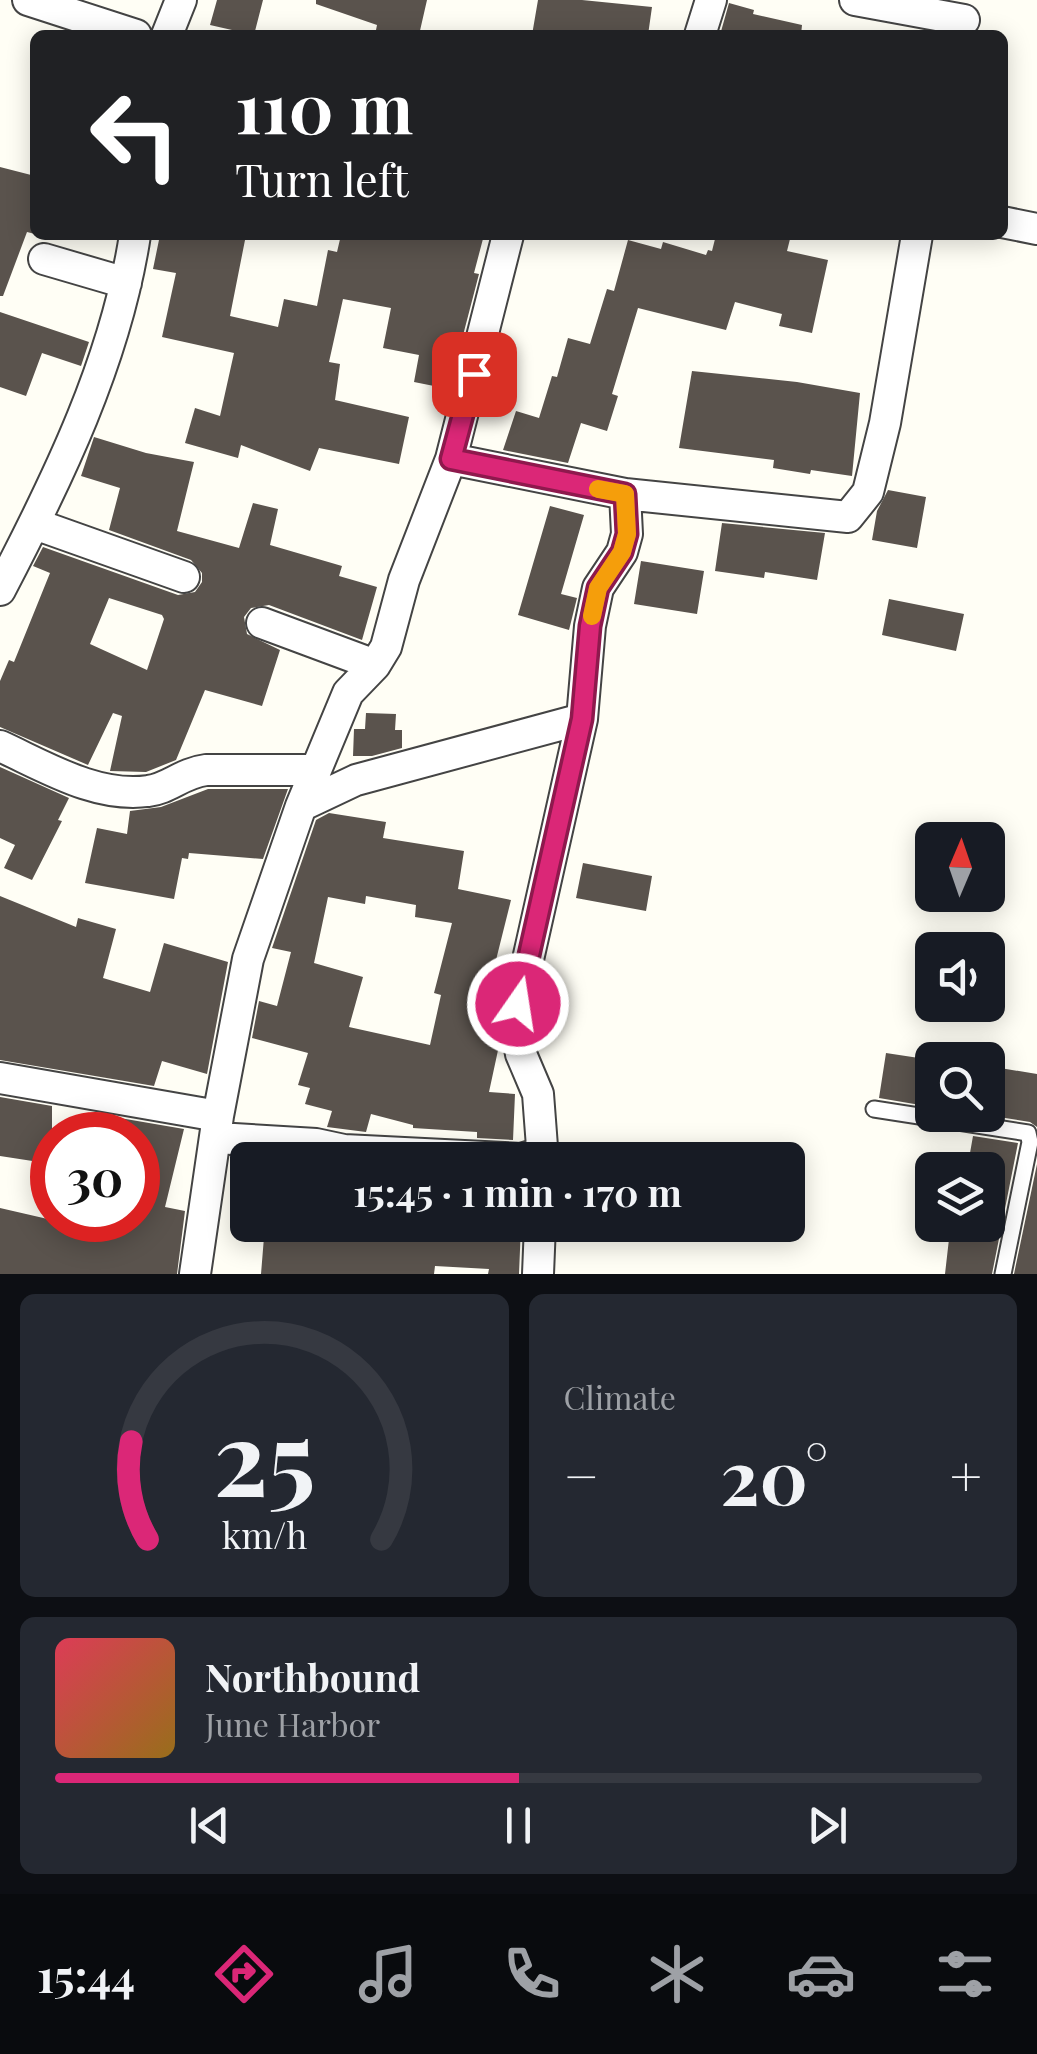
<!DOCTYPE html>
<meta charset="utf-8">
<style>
body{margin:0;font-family:"Playfair Display",serif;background:#242831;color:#f1f3f6;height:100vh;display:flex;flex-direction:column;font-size:38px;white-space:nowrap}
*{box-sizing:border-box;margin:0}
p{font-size:32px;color:#9ea1a6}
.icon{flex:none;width:55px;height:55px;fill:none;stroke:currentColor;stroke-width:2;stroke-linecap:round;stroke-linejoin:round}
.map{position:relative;height:1274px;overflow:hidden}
.details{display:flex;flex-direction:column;gap:20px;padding:20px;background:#0d0f14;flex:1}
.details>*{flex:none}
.top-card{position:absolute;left:30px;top:30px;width:978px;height:210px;border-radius:15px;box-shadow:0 5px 25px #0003;background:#202124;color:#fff;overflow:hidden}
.needle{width:65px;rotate:2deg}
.fabs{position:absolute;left:915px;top:822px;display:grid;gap:20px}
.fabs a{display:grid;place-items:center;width:90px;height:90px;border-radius:15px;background:#171b24;box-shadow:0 5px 25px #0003;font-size:50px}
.speed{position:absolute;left:30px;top:1112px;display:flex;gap:20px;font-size:50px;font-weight:700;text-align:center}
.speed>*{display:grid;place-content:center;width:130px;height:130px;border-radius:50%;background:#171b24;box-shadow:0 5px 25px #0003;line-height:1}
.speed .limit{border:15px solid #d22;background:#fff;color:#111}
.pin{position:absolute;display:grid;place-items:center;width:85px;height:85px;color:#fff;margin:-42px;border-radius:20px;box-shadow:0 5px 15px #0006}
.me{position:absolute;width:110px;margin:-55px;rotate:13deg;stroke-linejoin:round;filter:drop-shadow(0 0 8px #0008)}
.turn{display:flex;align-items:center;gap:35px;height:210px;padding:0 40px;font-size:45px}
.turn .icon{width:130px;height:130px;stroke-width:2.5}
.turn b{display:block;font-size:70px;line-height:85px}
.big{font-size:75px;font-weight:700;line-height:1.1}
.details .widget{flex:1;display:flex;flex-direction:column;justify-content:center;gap:15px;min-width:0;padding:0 35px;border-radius:15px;background:#242831}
.details .dial{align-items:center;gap:0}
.dial svg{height:260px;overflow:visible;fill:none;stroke:#363941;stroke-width:7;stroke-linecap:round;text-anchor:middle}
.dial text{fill:#f1f3f6;stroke:none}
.song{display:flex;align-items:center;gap:30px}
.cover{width:120px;height:120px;border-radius:15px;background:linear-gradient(135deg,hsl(350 70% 55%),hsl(40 70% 35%))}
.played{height:10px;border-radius:5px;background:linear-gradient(90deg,#db2777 50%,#363941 50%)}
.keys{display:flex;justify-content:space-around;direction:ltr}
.heat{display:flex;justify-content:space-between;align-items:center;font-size:55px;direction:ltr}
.details .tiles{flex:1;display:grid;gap:20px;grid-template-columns:1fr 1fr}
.widget:last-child{grid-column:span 2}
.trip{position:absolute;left:230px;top:1142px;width:575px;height:100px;border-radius:15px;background:#171b24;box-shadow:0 5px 25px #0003;font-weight:700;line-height:100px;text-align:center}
.menu{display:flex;height:160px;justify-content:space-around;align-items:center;background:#090b0e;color:#9ea1a6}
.menu .icon{width:70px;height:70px}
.menu .on{color:#db2777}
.menu b{font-size:45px;color:#f1f3f6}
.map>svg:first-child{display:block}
.building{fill:#5a534d;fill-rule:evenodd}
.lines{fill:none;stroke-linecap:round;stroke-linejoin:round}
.lane-casing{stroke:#444;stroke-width:19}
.street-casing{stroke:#444;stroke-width:34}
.lane{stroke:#fff;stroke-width:15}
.street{stroke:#fff;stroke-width:30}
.route-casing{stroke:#8e194d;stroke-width:25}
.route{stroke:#db2777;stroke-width:18}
.slow{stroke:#f59e0b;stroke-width:18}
</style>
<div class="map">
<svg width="1037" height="1274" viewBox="0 0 1037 1274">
<rect width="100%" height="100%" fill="#fffef5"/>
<path class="building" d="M 217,0 L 263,0 L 254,35 L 210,25 Z
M 316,0 L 427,0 L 419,35 L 375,35 L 377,25 L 316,4 Z
M 538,0 L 582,0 L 652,7 L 648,35 L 532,35 Z
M 729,3 L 754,10 L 753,14 L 802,25 L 801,35 L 720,35 Z
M 0,167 L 35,176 L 35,234 L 27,232 L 3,296 L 0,296 Z
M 160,235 L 246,235 L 230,316 L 278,327 L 284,299 L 317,306 L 328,250 L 337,252 L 341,235 L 484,235 L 474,273 L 479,274 L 449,389 L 414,382 L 419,355 L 383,348 L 391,308 L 343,299 L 329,362 L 340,364 L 335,400 L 409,417 L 399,464 L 319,448 L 310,471 L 241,445 L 238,458 L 185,443 L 195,408 L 220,416 L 234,353 L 162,337 L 176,273 L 153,269 Z
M 716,235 L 791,235 L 787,251 L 828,260 L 812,333 L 779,326 L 782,314 L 735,302 L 726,330 L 638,308 L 612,394 L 618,396 L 607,431 L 581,423 L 568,463 L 503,450 L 516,411 L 539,418 L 552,376 L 557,377 L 568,338 L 590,344 L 607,289 L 614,291 L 628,240 L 661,249 L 663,242 L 706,255 L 708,250 L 712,251 Z
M 0,312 L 89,342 L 81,366 L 42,353 L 26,396 L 0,387 Z
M 692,371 L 797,382 L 860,393 L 852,476 L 811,470 L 810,474 L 773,468 L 774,460 L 679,448 Z
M 94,437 L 146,453 L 194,462 L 177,531 L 239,548 L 253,503 L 278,509 L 270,545 L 342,566 L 339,576 L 377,587 L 362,640 L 269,605 L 251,608 L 244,617 L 247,634 L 280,650 L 262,706 L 205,690 L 176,760 L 146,772 L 110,771 L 122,716 L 113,713 L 88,765 L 0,727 L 0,681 L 9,660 L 14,662 L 50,573 L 33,566 L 43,547 L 178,595 L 195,592 L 202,582 L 202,573 L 191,560 L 109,530 L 120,488 L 81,476 ZM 109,598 L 162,615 L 164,619 L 147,670 L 90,644 Z
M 888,490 L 926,497 L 917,548 L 872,540 L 877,511 Z
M 550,506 L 584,515 L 561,594 L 577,598 L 569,630 L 518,615 Z
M 722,523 L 825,533 L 817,580 L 765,572 L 764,578 L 715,571 Z
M 641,561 L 704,571 L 697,614 L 634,604 Z
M 889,599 L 964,614 L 956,651 L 882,635 Z
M 366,713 L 396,714 L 395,730 L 402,730 L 402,748 L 372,756 L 353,756 L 354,729 L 365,729 Z
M 0,767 L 69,798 L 58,820 L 62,821 L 32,880 L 4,868 L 15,845 L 0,838 Z
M 288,789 L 263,859 L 189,853 L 188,859 L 182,858 L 174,899 L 85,883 L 97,828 L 127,834 L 130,811 L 161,807 L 208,789 Z
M 329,813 L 386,822 L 383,838 L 464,851 L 458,889 L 511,900 L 491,980 L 504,982 L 497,1024 L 500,1041 L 489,1092 L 515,1094 L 513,1140 L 477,1138 L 477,1132 L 413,1128 L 413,1125 L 371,1114 L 366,1132 L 327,1127 L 332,1111 L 305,1104 L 310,1088 L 298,1085 L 308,1053 L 252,1038 L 259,1001 L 277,1006 L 291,952 L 272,948 L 316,820 ZM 366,896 L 416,905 L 415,917 L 452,923 L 434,993 L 441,995 L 430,1045 L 349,1027 L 363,977 L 314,963 L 328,897 L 365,904 Z
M 583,863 L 652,876 L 646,911 L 576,898 Z
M 0,896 L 76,927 L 78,918 L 116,929 L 103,978 L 150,992 L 164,943 L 228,962 L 207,1074 L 162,1061 L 154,1086 L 0,1060 Z
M 886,1053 L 932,1060 L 932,1107 L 879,1098 Z
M 988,1066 L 1037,1074 L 1037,1127 L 1030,1122 L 986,1115 Z
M 0,1097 L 52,1106 L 52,1134 L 56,1134 L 52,1135 L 52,1164 L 0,1156 Z
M 114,1117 L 184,1129 L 165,1207 L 185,1211 L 177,1274 L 0,1274 L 0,1208 L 52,1220 L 138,1220 L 138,1135 L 110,1135 Z
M 973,1136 L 1018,1143 L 992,1274 L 945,1274 L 949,1239 L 952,1239 L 955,1225 L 988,1225 L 988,1170 L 967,1170 Z
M 1037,1164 L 1037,1274 L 1014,1274 Z
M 265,1225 L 521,1225 L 519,1274 L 488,1274 L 489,1269 L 435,1266 L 434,1274 L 261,1274 Z"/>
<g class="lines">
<defs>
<path id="lane" d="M 874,1109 L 1028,1133 L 1030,1142 L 1003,1274"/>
<path id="street" d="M 28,0 L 136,35
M 855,0 L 964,20
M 167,35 L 181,0
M 700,35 L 711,0
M 1002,222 L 1037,229
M 44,259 L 126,283
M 451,459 L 625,494 L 627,534 L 622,552 L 598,588 L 590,626 L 582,719 L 518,1004 L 516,1026 L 521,1054 L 538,1094 L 543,1160
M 625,494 L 848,517 L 868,492 L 885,423 L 917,235
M 35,524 L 184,577
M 0,590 C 58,479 116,360 135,235
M 262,623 L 375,665
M 0,746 C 46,767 96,798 148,791 C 168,789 182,773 206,770 L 315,770
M 301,806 L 356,780 L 582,719
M 0,1078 L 218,1116
M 217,1138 L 316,1144 L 344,1150 L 522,1159 L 543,1152
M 195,1274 L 218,1116 L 248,959 L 301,806 L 348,693 L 375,665 L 386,647 L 404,580 L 451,459 L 508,235
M 538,1274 L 540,1225"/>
</defs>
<use href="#lane" class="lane-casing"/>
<use href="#street" class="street-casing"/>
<use href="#lane" class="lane"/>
<use href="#street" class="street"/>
</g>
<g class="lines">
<defs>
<path id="route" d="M 474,374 L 451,459 L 625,494 L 627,534 L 622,552 L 598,588 L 590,626 L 582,719 L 518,1004"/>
</defs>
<use href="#route" class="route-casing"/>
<use href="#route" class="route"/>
<path class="slow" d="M 592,616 L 598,588 L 622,552 L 627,534 L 625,494 L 598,489"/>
</g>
</svg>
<div class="fabs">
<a><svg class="needle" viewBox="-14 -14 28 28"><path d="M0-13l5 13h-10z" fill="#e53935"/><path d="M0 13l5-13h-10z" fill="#9ea1a6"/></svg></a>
<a><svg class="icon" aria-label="sound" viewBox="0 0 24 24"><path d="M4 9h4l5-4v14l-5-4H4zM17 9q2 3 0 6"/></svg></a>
<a><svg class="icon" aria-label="search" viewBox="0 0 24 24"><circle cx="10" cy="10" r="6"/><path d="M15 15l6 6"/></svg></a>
<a><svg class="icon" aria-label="layers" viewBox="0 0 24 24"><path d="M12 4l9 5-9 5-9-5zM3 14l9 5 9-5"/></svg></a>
</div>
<div class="speed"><div class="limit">30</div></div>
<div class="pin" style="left:474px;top:374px;background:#d93025"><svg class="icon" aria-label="arrive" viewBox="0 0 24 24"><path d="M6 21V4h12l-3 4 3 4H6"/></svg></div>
<svg class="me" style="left:518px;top:1004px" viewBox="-20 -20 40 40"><circle r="17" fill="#db2777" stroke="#fff" stroke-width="3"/><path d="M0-11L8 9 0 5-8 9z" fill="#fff"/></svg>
<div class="trip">15:45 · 1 min · 170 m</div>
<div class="top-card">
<div class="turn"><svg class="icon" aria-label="left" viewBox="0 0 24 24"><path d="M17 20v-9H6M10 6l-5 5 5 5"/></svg><div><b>110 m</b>Turn left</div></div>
</div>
</div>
<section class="details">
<div class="tiles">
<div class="widget dial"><svg viewBox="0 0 100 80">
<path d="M14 69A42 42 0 1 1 86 69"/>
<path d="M14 69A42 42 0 0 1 9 39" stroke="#db2777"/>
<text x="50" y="56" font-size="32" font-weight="700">25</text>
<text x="50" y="72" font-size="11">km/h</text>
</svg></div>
<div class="widget"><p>Climate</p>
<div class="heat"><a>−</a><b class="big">20°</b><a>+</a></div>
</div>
<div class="widget">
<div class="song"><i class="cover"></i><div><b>Northbound</b><p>June Harbor</p></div></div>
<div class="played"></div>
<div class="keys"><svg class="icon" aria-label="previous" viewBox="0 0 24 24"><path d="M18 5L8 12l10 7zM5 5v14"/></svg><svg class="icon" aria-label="pause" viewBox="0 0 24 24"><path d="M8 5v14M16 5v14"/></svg><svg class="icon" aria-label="next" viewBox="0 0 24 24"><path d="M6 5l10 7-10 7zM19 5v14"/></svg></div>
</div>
</div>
</section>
<nav class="menu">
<b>15:44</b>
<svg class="icon on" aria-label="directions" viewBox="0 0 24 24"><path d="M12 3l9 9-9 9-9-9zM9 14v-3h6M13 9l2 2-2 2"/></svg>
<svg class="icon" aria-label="music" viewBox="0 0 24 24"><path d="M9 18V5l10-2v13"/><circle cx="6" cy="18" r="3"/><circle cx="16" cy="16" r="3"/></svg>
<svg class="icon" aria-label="phone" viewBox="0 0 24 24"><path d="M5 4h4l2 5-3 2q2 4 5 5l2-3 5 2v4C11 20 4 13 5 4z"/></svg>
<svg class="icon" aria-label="climate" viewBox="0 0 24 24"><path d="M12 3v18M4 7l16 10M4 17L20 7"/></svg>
<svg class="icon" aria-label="car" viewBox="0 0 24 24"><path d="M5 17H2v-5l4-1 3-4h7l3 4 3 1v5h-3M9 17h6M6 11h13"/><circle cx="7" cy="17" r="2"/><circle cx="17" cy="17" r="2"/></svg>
<svg class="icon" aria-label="filters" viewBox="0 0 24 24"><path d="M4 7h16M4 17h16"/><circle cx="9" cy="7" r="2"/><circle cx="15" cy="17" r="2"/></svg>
</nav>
